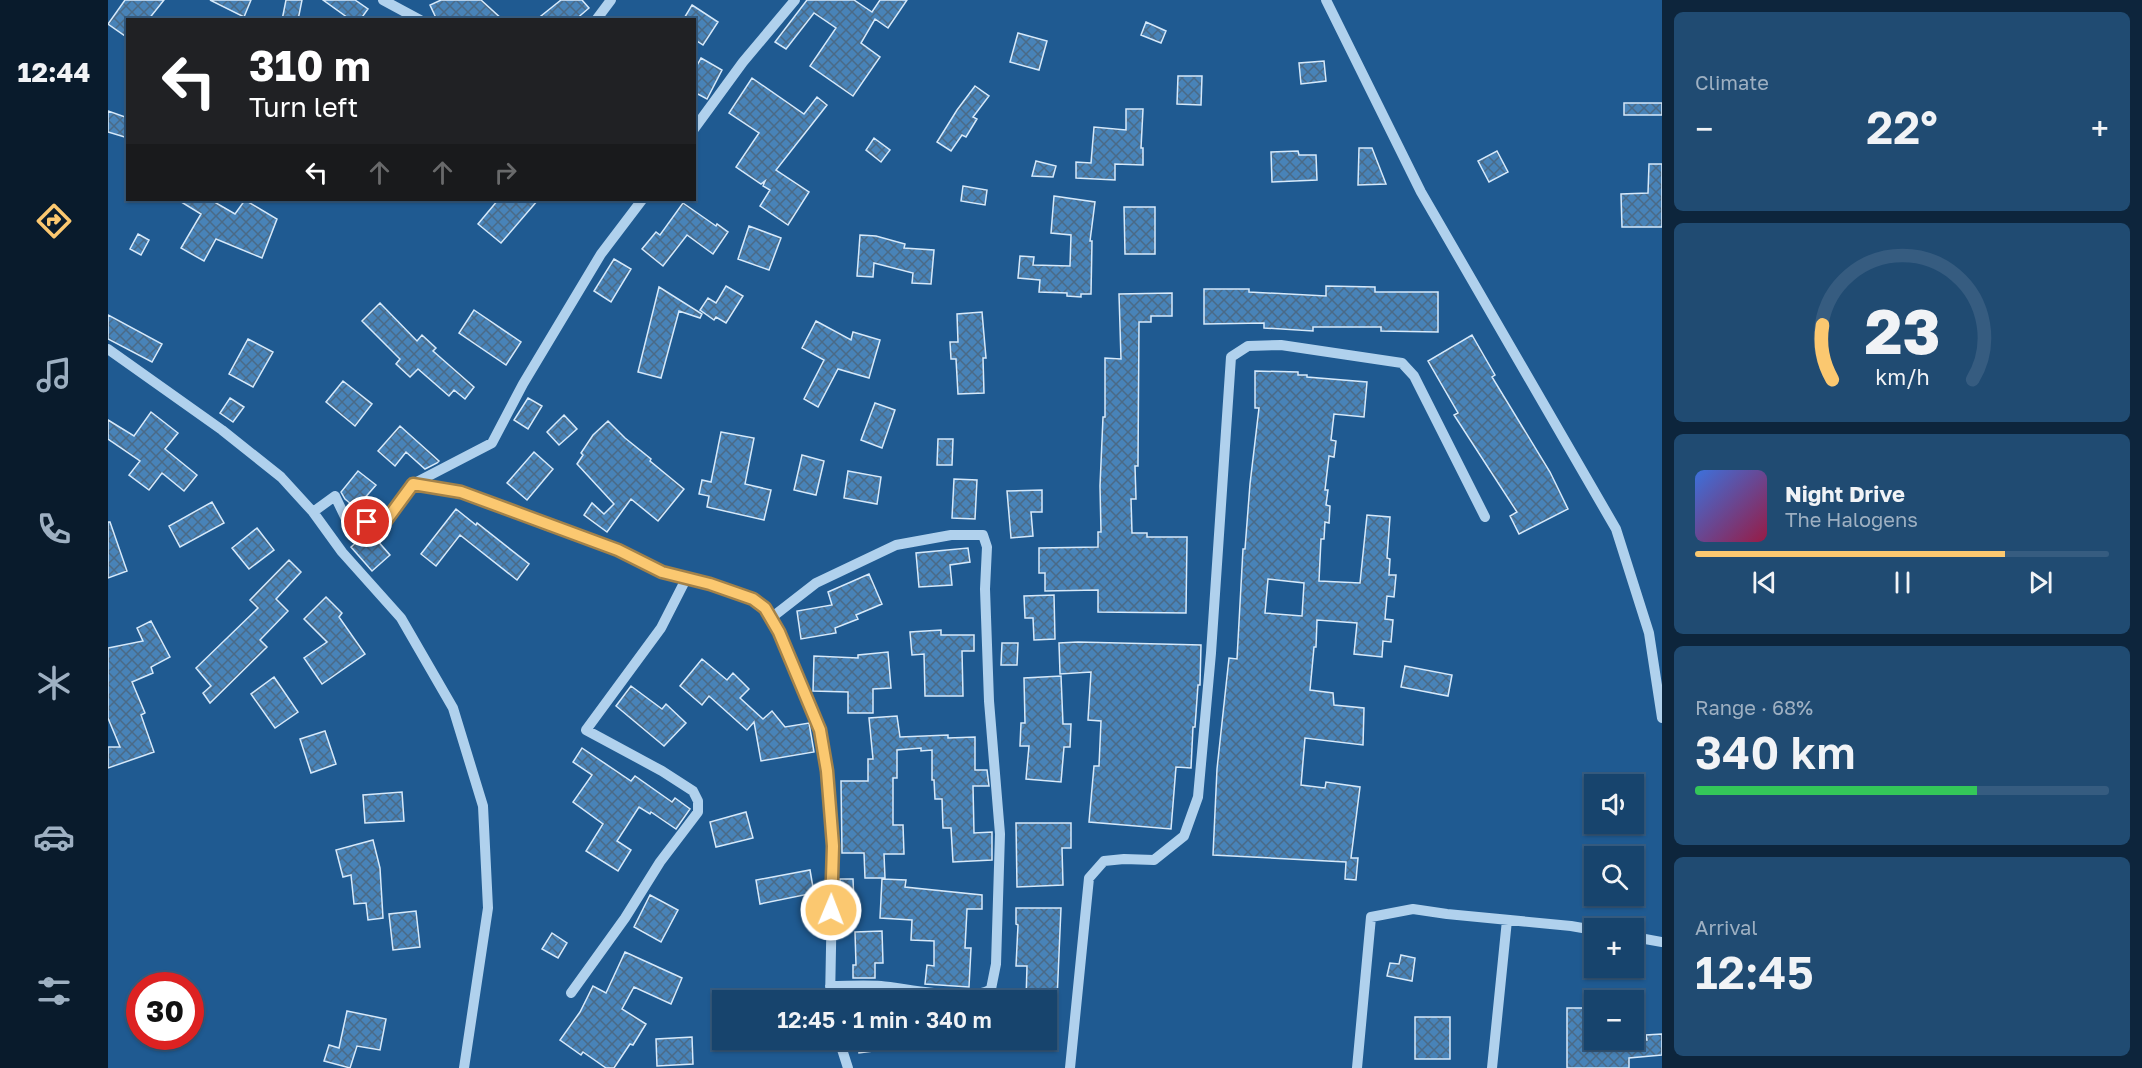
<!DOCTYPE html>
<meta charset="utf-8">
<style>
body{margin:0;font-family:"Golos Text",sans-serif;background:#204b72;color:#f1f3f6;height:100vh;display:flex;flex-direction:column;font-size:22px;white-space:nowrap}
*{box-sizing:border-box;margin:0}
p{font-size:20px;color:#9eb0c2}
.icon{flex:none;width:33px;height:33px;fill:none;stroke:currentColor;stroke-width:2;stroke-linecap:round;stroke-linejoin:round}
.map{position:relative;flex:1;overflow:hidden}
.details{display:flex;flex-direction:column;gap:12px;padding:12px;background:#0d253c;width:480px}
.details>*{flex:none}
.banner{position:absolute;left:18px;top:18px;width:570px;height:183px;border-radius:0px;box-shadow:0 2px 4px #0004,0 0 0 2px #365c80;background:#202124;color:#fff;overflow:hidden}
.tools{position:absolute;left:1476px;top:774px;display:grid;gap:12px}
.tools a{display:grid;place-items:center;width:60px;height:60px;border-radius:0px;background:#17446d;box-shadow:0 2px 4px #0004,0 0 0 2px #365c80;font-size:30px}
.speed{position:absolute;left:18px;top:972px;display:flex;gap:12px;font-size:30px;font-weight:700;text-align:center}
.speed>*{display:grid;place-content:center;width:78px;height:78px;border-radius:50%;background:#17446d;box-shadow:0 2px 4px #0004,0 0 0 2px #365c80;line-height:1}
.speed .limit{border:9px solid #d22;background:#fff;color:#111}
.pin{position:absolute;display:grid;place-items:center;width:51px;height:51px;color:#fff;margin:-26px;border:3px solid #fff;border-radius:50%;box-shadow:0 2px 6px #0007}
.me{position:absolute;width:66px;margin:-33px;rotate:1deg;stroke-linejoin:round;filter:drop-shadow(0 0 4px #0008)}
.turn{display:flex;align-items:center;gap:21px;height:126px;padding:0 24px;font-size:27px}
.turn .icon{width:78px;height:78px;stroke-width:2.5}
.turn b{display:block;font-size:42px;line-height:51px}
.lanes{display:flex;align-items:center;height:57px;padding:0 24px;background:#0003;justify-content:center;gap:30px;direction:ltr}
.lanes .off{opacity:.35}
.big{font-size:45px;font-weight:600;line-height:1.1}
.details .widget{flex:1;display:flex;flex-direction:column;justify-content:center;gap:9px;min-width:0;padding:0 21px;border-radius:9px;background:#204b72}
.details .dial{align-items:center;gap:0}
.dial svg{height:156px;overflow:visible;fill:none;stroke:#365c80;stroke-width:7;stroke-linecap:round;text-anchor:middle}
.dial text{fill:#f1f3f6;stroke:none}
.song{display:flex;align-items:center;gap:18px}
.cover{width:72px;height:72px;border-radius:9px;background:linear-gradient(135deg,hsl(220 70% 55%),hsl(340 70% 35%))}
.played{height:6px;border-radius:3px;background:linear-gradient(90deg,#fbc870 75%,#365c80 75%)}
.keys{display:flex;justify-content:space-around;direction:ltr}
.heat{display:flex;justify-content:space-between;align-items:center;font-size:33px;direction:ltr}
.charge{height:9px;border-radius:4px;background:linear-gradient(90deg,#34c759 68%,#365c80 0)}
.trip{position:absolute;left:604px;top:990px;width:345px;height:60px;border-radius:0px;background:#17446d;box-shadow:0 2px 4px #0004,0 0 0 2px #365c80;font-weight:600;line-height:60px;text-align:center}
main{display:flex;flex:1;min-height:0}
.menu{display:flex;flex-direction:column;width:108px;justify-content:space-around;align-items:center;background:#091b2c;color:#9eb0c2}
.menu .icon{width:42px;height:42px}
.menu .selected{color:#fbc870}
.menu b{font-size:27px;color:#f1f3f6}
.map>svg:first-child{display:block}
.building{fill:url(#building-cross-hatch);stroke:#d6e9fa;stroke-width:1.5;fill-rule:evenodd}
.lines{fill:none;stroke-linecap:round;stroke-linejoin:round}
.minor{stroke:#b0d1ed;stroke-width:10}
.route-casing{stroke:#a38249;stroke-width:15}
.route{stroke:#fbc870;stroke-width:10}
</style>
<main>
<nav class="menu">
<b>12:44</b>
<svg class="icon selected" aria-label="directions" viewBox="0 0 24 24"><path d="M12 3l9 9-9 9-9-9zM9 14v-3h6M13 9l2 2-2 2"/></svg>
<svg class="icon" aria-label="music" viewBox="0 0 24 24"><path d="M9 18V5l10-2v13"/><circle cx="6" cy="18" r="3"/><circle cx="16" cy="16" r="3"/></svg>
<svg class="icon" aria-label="phone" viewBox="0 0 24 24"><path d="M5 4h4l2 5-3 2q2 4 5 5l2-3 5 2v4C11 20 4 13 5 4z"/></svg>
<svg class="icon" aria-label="climate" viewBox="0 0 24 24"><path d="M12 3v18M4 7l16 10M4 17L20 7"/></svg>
<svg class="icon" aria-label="car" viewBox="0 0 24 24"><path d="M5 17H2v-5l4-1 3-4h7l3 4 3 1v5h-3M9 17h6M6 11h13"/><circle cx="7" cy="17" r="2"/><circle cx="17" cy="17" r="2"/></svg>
<svg class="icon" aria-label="filters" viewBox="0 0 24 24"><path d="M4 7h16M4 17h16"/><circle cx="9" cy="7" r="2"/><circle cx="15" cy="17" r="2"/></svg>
</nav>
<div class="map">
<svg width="1554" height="1068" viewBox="0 0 1554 1068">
<defs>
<pattern id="building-cross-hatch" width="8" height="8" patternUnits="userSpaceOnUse" patternTransform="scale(1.5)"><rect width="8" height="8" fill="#4883b8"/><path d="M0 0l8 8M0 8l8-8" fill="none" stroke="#4a6a87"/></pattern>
</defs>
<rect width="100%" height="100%" fill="#1f5a91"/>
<path class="building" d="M 17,0 L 56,0 L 40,20 L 20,20 L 20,38 L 0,24 Z
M 102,0 L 143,0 L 136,17 Z
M 178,0 L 194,0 L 190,20 L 174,20 Z
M 215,0 L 247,0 L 260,9 L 252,20 L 243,20 Z
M 333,0 L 373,0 L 395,20 L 329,20 L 322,5 Z
M 453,0 L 474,0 L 481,8 L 467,20 L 428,20 Z
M 699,0 L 746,0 L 764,12 L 772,0 L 799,0 L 780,28 L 767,19 L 753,43 L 772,57 L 745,96 L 702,66 L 728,28 L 706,13 L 678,49 L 667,42 Z
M 584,5 L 610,22 L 595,45 L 586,39 L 586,20 L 575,20 Z
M 1038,22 L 1058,31 L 1053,43 L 1033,35 Z
M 910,33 L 939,41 L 931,70 L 902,62 Z
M 593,58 L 614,70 L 599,99 L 586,92 L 586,71 Z
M 1216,61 L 1218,81 L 1193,84 L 1191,63 Z
M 1070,76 L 1094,76 L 1093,105 L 1069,104 Z
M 644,78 L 696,114 L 709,97 L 719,105 L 668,170 L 701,192 L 680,225 L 652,206 L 662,190 L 655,186 L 657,181 L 653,184 L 628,167 L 651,133 L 621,113 Z
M 867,86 L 881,96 L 865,117 L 869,119 L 858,137 L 854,135 L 843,151 L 829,142 L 849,110 Z
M 1516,103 L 1554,103 L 1554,115 L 1516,115 Z
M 1018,109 L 1035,109 L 1033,148 L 1035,148 L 1035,165 L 1007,164 L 1007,180 L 968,178 L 968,162 L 983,163 L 986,127 L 1018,130 Z
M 0,111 L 20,118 L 20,138 L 0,132 Z
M 766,138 L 782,150 L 773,162 L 758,150 Z
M 1251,148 L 1264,148 L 1278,184 L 1250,185 Z
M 1190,151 L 1191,155 L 1208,155 L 1209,180 L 1164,182 L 1163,152 Z
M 1389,151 L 1400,172 L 1381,182 L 1370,161 Z
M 928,161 L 948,166 L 945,177 L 924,176 Z
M 1541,164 L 1554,164 L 1554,227 L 1514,227 L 1513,194 L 1540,193 Z
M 855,186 L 879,190 L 877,205 L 853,201 Z
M 946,196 L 987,202 L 982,241 L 984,241 L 983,294 L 973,294 L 973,297 L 959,296 L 959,293 L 931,292 L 932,280 L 910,278 L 912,256 L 926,257 L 925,265 L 962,266 L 963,235 L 943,233 Z
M 70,200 L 103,200 L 127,214 L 137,200 L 169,219 L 154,258 L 108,239 L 96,261 L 73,248 L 93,214 Z
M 390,200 L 430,200 L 393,243 L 370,224 Z
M 575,203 L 608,226 L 609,224 L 620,232 L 605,254 L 579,235 L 555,266 L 534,249 L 548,232 L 552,235 Z
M 1016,207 L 1047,207 L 1047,254 L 1017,254 Z
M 641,226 L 673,238 L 661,270 L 630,259 Z
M 30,234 L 41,240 L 33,255 L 22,249 Z
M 752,235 L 768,236 L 797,244 L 796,248 L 826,250 L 823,284 L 804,283 L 805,273 L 766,263 L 765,277 L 749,276 Z
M 506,259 L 523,269 L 503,302 L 486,291 Z
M 618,286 L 635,296 L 618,323 L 608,317 L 606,320 L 592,310 L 600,298 L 608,303 Z
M 1218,286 L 1267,287 L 1267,292 L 1330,292 L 1330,332 L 1273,331 L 1273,327 L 1205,327 L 1205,331 L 1156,328 L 1156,323 L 1096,324 L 1096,289 L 1141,289 L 1141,292 L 1218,296 Z
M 551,287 L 594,314 L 592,318 L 571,311 L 553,378 L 530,372 Z
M 1064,293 L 1064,316 L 1043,316 L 1043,322 L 1031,322 L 1030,466 L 1027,466 L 1028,499 L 1023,499 L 1024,533 L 1039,533 L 1039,537 L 1079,537 L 1078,613 L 990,612 L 990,590 L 937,591 L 937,573 L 931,573 L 931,548 L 990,547 L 990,532 L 993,532 L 992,486 L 995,417 L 997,417 L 997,358 L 1013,359 L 1011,294 Z
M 272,303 L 309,341 L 314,335 L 328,348 L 325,351 L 366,387 L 357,399 L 346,390 L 341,396 L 310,369 L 302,377 L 288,364 L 292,359 L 254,321 Z
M 366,310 L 413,342 L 398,365 L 351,333 Z
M 874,312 L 878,358 L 875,358 L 876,393 L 850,394 L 848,359 L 843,359 L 842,342 L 850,342 L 849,314 Z
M 0,315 L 54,344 L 44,362 L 0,339 Z
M 708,321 L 743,340 L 745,332 L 772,340 L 761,378 L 730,369 L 710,407 L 696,399 L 716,360 L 694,348 Z
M 1364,335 L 1387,375 L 1384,377 L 1442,472 L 1460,509 L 1411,534 L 1402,516 L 1409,512 L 1346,415 L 1350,413 L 1320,361 Z
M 140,339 L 165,352 L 145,387 L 121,374 Z
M 1147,371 L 1190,372 L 1190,375 L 1199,375 L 1199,377 L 1259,382 L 1256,417 L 1226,414 L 1223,440 L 1228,441 L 1226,457 L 1221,456 L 1217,490 L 1220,490 L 1218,505 L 1222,506 L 1221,523 L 1217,522 L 1216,539 L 1213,539 L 1211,581 L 1252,583 L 1259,515 L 1282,517 L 1279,558 L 1282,559 L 1281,575 L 1288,575 L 1286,597 L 1279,596 L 1277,619 L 1285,620 L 1283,642 L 1275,641 L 1274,657 L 1246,654 L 1249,623 L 1209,620 L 1208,647 L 1206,647 L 1202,690 L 1225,693 L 1226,705 L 1256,708 L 1255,745 L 1197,738 L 1193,785 L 1217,788 L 1218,782 L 1252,787 L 1243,858 L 1250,858 L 1248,880 L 1237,879 L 1238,862 L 1105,855 L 1109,769 L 1121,658 L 1129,659 L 1135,549 L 1137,549 L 1142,484 L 1151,408 L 1147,408 ZM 1160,579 L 1196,583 L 1194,616 L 1157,613 Z
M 235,381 L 264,404 L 247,426 L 218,402 Z
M 122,398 L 136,407 L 125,422 L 112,413 Z
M 420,398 L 434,406 L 420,429 L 406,420 Z
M 767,403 L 787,410 L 774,448 L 753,440 Z
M 43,412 L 70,433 L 57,449 L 89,475 L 76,491 L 54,473 L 41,490 L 21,475 L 32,461 L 0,439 L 0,420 L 26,436 Z
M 456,415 L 469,429 L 451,445 L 439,432 Z
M 500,421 L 517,438 L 543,459 L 542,461 L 576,489 L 550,521 L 523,499 L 499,532 L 476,515 L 484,503 L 496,514 L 506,504 L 469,464 L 475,455 L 473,453 L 485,435 Z
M 292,426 L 331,461 L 329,463 L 317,469 L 298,452 L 287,466 L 270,451 Z
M 613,432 L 646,438 L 637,484 L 663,490 L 656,520 L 599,507 L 601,496 L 591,494 L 594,480 L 603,482 Z
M 830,439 L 845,439 L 844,465 L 829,465 Z
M 426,452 L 445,469 L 419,500 L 399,483 Z
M 694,455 L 716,461 L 708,495 L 686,490 Z
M 250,471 L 268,485 L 248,508 L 237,499 L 233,492 Z
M 740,471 L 773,477 L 769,504 L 736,498 Z
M 846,479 L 869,480 L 867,519 L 844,518 Z
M 934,490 L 934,512 L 923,512 L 925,536 L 903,538 L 899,491 Z
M 104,502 L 116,523 L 72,547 L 61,526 Z
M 348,509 L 368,525 L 369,523 L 421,564 L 409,580 L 352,535 L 328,566 L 313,554 Z
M 0,522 L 2,522 L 19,571 L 0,578 Z
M 149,528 L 166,550 L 141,569 L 124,548 Z
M 261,531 L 282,555 L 264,571 L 243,547 Z
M 860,548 L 862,562 L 842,565 L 844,585 L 811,587 L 808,553 Z
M 181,560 L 193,572 L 168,599 L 180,611 L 152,640 L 159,647 L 102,703 L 95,693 L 103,686 L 88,668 L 150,608 L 142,600 Z
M 761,574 L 774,604 L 748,615 L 750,619 L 727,628 L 728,633 L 693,639 L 689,611 L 724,605 L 720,592 Z
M 946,595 L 947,639 L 926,640 L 925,618 L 917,618 L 916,596 Z
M 218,597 L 234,613 L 231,617 L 257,654 L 214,684 L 196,658 L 219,642 L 196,619 Z
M 43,621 L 62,657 L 43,667 L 45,673 L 24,682 L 37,713 L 33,715 L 46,752 L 0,768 L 0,747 L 12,747 L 0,718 L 0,648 L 35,641 L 29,628 Z
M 833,630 L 833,635 L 866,635 L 866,651 L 854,651 L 855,696 L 817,696 L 816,654 L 804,655 L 802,632 Z
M 970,642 L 1093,645 L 1092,685 L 1090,685 L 1087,727 L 1085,727 L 1083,768 L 1068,767 L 1063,829 L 981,822 L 986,766 L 991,766 L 993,721 L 980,720 L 983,672 L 952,674 L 951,643 Z
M 894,643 L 910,643 L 909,665 L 893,665 Z
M 780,652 L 783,688 L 765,689 L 765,713 L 740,713 L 740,692 L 705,691 L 706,656 L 750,658 L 750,655 Z
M 594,659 L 619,680 L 625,673 L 641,689 L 632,698 L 655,719 L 664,711 L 677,727 L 701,723 L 706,752 L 653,761 L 646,722 L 639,730 L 601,696 L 594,705 L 572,686 Z
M 1297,666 L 1344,675 L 1340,696 L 1293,687 Z
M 953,676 L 955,724 L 963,724 L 962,747 L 956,747 L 953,782 L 918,779 L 921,746 L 912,746 L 913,723 L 917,723 L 916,678 Z
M 166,677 L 190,712 L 167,728 L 143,694 Z
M 523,686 L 554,709 L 558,704 L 578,723 L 556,746 L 508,706 Z
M 789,716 L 792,737 L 840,735 L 840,738 L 867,737 L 867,770 L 879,770 L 881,786 L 865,786 L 866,833 L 884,832 L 884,860 L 845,862 L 843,828 L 835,828 L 834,799 L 827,799 L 826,780 L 824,780 L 824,750 L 813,751 L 813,748 L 789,750 L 789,778 L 785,778 L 785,825 L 795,825 L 796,854 L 776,854 L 777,878 L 757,878 L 756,853 L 734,853 L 733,781 L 760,781 L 760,759 L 765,759 L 761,718 Z
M 217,731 L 228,764 L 203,773 L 192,739 Z
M 474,748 L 523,781 L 527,776 L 564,802 L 567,798 L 582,809 L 568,829 L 543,812 L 542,814 L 531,807 L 509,841 L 523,850 L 510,871 L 478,851 L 495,824 L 465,802 L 484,775 L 465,762 Z
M 294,792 L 296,821 L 257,823 L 255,795 Z
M 638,812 L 645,838 L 608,847 L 602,822 Z
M 908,823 L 963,823 L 963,848 L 954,848 L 955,885 L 909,887 Z
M 265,840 L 272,868 L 275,918 L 260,920 L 258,903 L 246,904 L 243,875 L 235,877 L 228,850 Z
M 702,870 L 706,893 L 652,904 L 648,880 Z
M 732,879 L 745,879 L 746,902 L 731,902 Z
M 774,879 L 798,880 L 797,887 L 874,895 L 874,909 L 859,909 L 857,948 L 863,948 L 861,987 L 817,984 L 819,965 L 826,966 L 826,941 L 803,940 L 804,920 L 772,918 Z
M 542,895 L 570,910 L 553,942 L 526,927 Z
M 908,908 L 953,908 L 949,1000 L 918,1000 L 919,966 L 908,966 L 910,925 L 908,924 Z
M 308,911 L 312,947 L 285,950 L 281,914 Z
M 774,931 L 775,963 L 767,963 L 767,978 L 745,978 L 745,965 L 748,965 L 747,932 Z
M 444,933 L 459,943 L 450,958 L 434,949 Z
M 517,952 L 574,978 L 563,1004 L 526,987 L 514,1009 L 538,1024 L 525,1045 L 522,1044 L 506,1068 L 498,1068 L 475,1052 L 473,1055 L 452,1040 L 472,1012 L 485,986 L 498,993 Z
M 1293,955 L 1307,958 L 1304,981 L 1279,976 L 1282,963 L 1291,964 Z
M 750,993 L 766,993 L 765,1000 L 751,1000 Z
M 1459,1008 L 1486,1008 L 1486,1040 L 1539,1040 L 1538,1035 L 1554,1034 L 1554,1055 L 1521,1058 L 1521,1068 L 1459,1068 Z
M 239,1011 L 278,1019 L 272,1050 L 249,1046 L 242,1068 L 216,1061 L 221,1045 L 231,1048 Z
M 1307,1017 L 1342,1017 L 1342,1059 L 1307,1059 Z
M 584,1037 L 585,1064 L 549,1066 L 548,1039 Z
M 750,1040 L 795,1040 L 795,1047 L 751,1053 Z"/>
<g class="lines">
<path class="minor" d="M 275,0 L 312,20
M 1218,0 L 1313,192 L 1508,529 L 1541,633 L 1554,718
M 488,20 L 503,0
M 586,129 L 635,62 L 687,0
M 0,349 L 114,430 L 173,477 L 205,512 L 234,552 L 293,618 L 345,708 L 375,806 L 380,908 L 356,1068
M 305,484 L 353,492 L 440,526 L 510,550 L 554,572 L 601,584 L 645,599 L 657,608 L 671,632 L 712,730 L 719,771 L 725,845 L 722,1000
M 205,512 L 227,496 L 240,523 L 277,522 L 305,484 L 384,443 L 415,384 L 493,254 L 534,200
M 663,618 L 708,583 L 788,545 L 843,535 L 875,535 L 879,547 L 877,589 L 881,701 L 892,834 L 888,964 L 883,989 C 864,1003 798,988 773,986 C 756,985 739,986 722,986
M 1526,937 L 1554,942
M 463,993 L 517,918 L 552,862 L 590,812 L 590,801 L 585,791 L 554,771 L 478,730 L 553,628 L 578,579
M 731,1040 L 740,1068
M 962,1068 L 981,878 L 996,861 L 1016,859 L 1046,860 L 1076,836 L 1090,797 L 1103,653 L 1123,357 L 1140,346 L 1173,345 L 1294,363 L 1306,376 L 1377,517
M 1249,1068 L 1263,917 L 1305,909 L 1339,914 L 1463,926 L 1486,930
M 1384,1068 L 1399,920"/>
</g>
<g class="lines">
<defs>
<path id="route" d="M 259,522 L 277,522 L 305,484 L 353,492 L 510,550 L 554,572 L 602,584 L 645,599 L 657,608 L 671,632 L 712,730 L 719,771 L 725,846 L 723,910"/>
</defs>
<use href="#route" class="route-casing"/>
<use href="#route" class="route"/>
</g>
</svg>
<div class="tools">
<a><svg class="icon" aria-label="sound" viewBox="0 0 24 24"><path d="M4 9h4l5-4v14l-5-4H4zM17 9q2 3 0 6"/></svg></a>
<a><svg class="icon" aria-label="search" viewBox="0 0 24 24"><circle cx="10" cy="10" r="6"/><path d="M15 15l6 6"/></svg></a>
<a>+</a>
<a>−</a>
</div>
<div class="speed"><div class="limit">30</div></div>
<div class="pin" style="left:259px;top:522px;background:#d93025"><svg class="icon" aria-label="arrive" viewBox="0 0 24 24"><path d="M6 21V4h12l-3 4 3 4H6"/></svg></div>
<svg class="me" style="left:723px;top:910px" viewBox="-20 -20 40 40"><circle r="17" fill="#fbc870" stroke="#fff" stroke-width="3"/><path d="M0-11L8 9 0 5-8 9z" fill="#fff"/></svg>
<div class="trip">12:45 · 1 min · 340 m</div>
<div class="banner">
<div class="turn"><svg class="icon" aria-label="left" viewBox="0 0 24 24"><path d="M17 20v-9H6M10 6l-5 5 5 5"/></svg><div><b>310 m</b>Turn left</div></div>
<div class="lanes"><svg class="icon" aria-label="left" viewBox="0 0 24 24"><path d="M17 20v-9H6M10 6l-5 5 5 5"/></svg><svg class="icon off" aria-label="ahead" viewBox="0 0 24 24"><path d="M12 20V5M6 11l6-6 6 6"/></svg><svg class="icon off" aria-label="ahead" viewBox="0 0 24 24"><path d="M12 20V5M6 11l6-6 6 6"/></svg><svg class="icon off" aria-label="right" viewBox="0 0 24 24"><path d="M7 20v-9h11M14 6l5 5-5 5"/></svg></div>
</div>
</div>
<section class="details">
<div class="widget"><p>Climate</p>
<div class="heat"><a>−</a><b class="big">22°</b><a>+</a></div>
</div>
<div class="widget dial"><svg viewBox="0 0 100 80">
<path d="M14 69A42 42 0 1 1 86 69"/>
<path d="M14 69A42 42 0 0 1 9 41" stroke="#fbc870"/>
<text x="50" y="56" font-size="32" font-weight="700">23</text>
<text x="50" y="72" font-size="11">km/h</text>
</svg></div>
<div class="widget">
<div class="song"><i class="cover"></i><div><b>Night Drive</b><p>The Halogens</p></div></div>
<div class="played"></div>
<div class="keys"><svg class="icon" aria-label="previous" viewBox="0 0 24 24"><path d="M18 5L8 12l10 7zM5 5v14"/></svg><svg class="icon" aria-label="pause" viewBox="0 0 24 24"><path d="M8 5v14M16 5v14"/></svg><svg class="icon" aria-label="next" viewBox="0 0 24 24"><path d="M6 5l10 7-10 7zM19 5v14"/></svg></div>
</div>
<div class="widget"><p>Range · 68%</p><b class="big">340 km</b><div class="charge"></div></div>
<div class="widget"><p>Arrival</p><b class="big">12:45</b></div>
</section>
</main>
